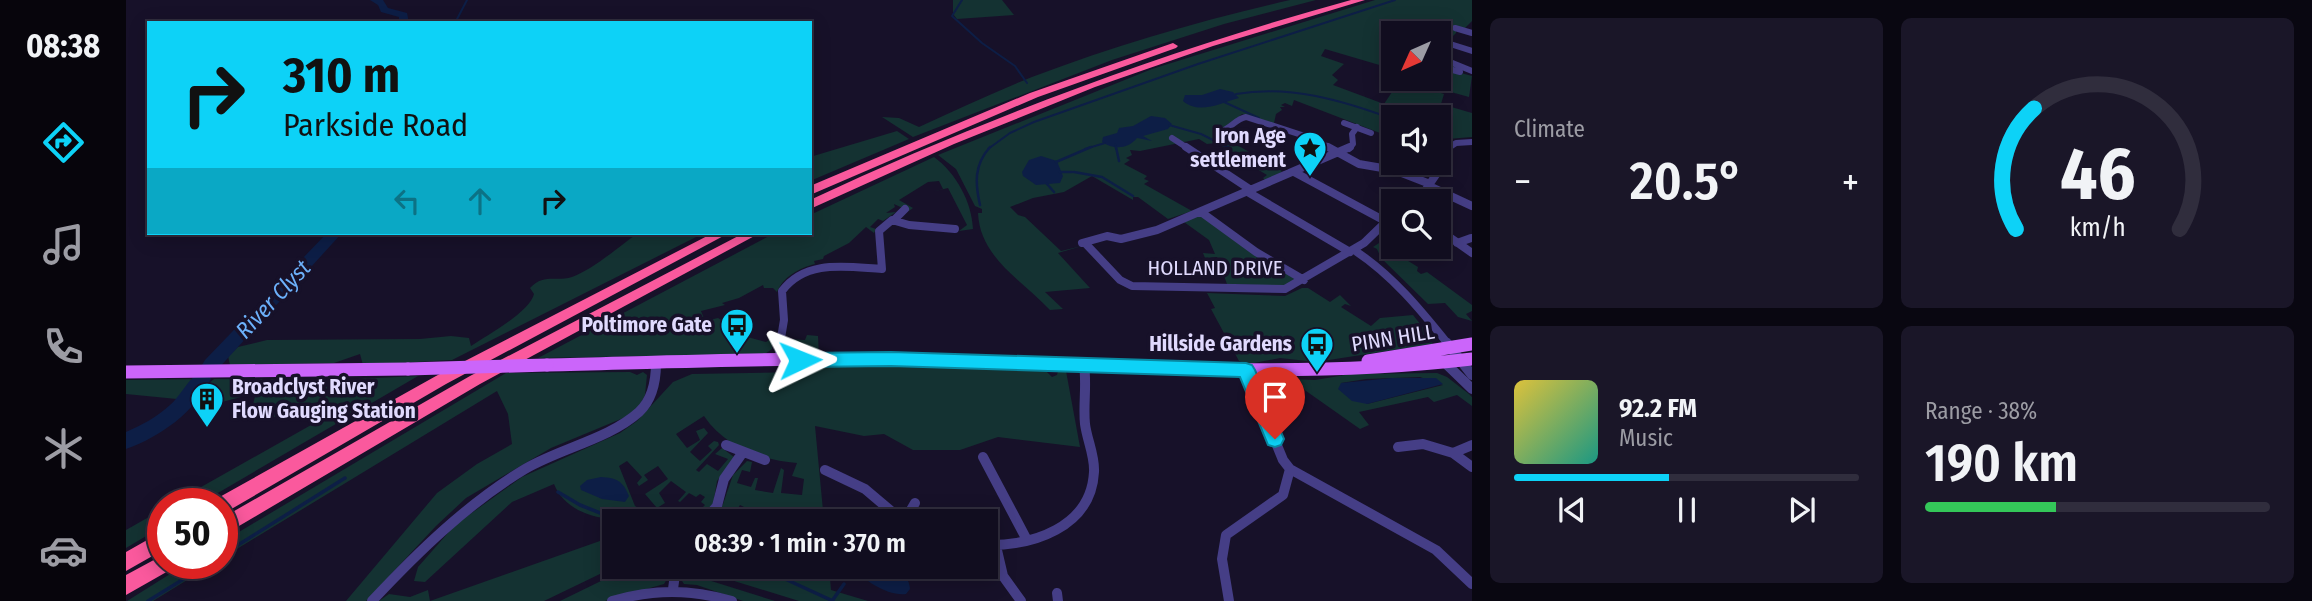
<!DOCTYPE html>
<meta charset="utf-8">
<style>
body{margin:0;font-family:"Fira Sans Condensed",sans-serif;background:#1a1628;color:#f1f3f6;height:100vh;display:flex;flex-direction:column;font-size:26px;white-space:nowrap}
*{box-sizing:border-box;margin:0}
p{font-size:23px;color:#9c9ca4}
.icon{flex:none;width:38px;height:38px;fill:none;stroke:currentColor;stroke-width:2;stroke-linecap:round;stroke-linejoin:round}
.map{position:relative;flex:1;overflow:hidden}
.sheet{display:flex;flex-direction:column;gap:18px;padding:18px;background:#090711;width:840px}
.sheet>*{flex:none}
.banner{position:absolute;left:21px;top:21px;width:665px;height:214px;border-radius:0px;box-shadow:0 4px 18px #0003,0 0 0 2px #302d3d;background:#0dd2f7;color:#111;overflow:hidden}
.needle{width:46px;rotate:225deg}
.tools{position:absolute;left:1255px;top:21px;display:grid;gap:14px}
.tools a{display:grid;place-items:center;width:70px;height:70px;border-radius:0px;background:#110d1f;box-shadow:0 4px 18px #0003,0 0 0 2px #302d3d;font-size:35px}
.speed{position:absolute;left:21px;top:488px;display:flex;gap:14px;font-size:35px;font-weight:700;text-align:center}
.speed>*{display:grid;place-content:center;width:91px;height:91px;border-radius:50%;background:#110d1f;box-shadow:0 4px 18px #0003,0 0 0 2px #302d3d;line-height:1}
.speed .limit{border:10px solid #d22;background:#fff;color:#111}
.pin{position:absolute;display:grid;place-items:center;width:60px;height:60px;color:#fff;margin:-72px -30px;border-radius:50% 50% 50% 0;rotate:-45deg;box-shadow:0 0 7px #0007}
.pin .icon{rotate:45deg}
.me{position:absolute;width:77px;margin:-38px;rotate:88deg;stroke-linejoin:round;filter:drop-shadow(0 0 5px #0008)}
.turn{display:flex;align-items:center;gap:24px;height:147px;padding:0 21px;font-size:32px}
.turn .icon{width:91px;height:91px;stroke-width:2.5}
.turn b{display:block;font-size:49px;line-height:60px}
.lanes{display:flex;align-items:center;height:66px;padding:0 21px;background:#0003;justify-content:center;gap:35px;direction:ltr}
.lanes .off{opacity:.35}
.big{font-size:52px;font-weight:600;line-height:1.1}
.sheet .widget{flex:1;display:flex;flex-direction:column;justify-content:center;gap:10px;min-width:0;padding:0 24px;border-radius:10px;background:#1a1628}
.sheet .dial{align-items:center;gap:0}
.dial svg{height:182px;overflow:visible;fill:none;stroke:#302d3d;stroke-width:7;stroke-linecap:round;text-anchor:middle}
.dial text{fill:#f1f3f6;stroke:none}
.song{display:flex;align-items:center;gap:21px}
.cover{width:84px;height:84px;border-radius:10px;background:linear-gradient(135deg,hsl(50 70% 55%),hsl(170 70% 35%))}
.played{height:7px;border-radius:4px;background:linear-gradient(90deg,#0dd2f7 45%,#302d3d 45%)}
.keys{display:flex;justify-content:space-around;direction:ltr}
.heat{display:flex;justify-content:space-between;align-items:center;font-size:38px;direction:ltr}
.charge{height:10px;border-radius:5px;background:linear-gradient(90deg,#34c759 38%,#302d3d 0)}
.sheet .tiles{flex:1;display:grid;gap:18px;grid-template-columns:repeat(2,1fr)}
.trip{position:absolute;left:476px;top:509px;width:396px;height:70px;border-radius:0px;background:#110d1f;box-shadow:0 4px 18px #0003,0 0 0 2px #302d3d;font-weight:600;line-height:70px;text-align:center}
main{display:flex;flex:1;min-height:0}
.tab-bar{display:flex;flex-direction:column;width:126px;justify-content:space-around;align-items:center;background:#07050c;color:#9c9ca4}
.tab-bar .icon{width:49px;height:49px}
.tab-bar .active{color:#0dd2f7}
.tab-bar b{font-size:32px;color:#f1f3f6}
.map>svg:first-child{display:block}
.green{fill:#143232;fill-rule:evenodd}
.water{fill:#0d1e46}
.lines{fill:none;stroke-linecap:round;stroke-linejoin:round}
.stream-far2{stroke:#0d1e46;stroke-width:2}
.stream-far1{stroke:#0d1e46;stroke-width:2.5}
.stream{stroke:#0d1e46;stroke-width:3.5}
.river{fill:#0d1e46;fill-rule:evenodd}
.minor-far2{stroke:#453e86;stroke-width:6}
.minor-far1{stroke:#453e86;stroke-width:8}
.minor{stroke:#453e86;stroke-width:10}
.major-far1{stroke:#cb65fa;stroke-width:10}
.major{stroke:#cb65fa;stroke-width:13}
.highway{fill:#fa599d;fill-rule:evenodd}
.major-bridge{stroke:#cb65fa;stroke-width:13}
.route{fill:#0dd2f7;stroke:#0888a1;stroke-width:2}
.labels{text-anchor:middle;stroke-width:7;stroke-linejoin:round;paint-order:stroke}
.poi-label{font-size:21px;font-weight:bold;fill:#e0dafe;stroke:#171129;text-anchor:end}
.street-label{font-size:21px;fill:#e0dafe;stroke:#171129}
.water-label{font-size:23px;font-style:italic;fill:#6cb0fa;stroke:#171129}
</style>
<main>
<nav class="tab-bar">
<b>08:38</b>
<svg class="icon active" aria-label="directions" viewBox="0 0 24 24"><path d="M12 3l9 9-9 9-9-9zM9 14v-3h6M13 9l2 2-2 2"/></svg>
<svg class="icon" aria-label="music" viewBox="0 0 24 24"><path d="M9 18V5l10-2v13"/><circle cx="6" cy="18" r="3"/><circle cx="16" cy="16" r="3"/></svg>
<svg class="icon" aria-label="phone" viewBox="0 0 24 24"><path d="M5 4h4l2 5-3 2q2 4 5 5l2-3 5 2v4C11 20 4 13 5 4z"/></svg>
<svg class="icon" aria-label="climate" viewBox="0 0 24 24"><path d="M12 3v18M4 7l16 10M4 17L20 7"/></svg>
<svg class="icon" aria-label="car" viewBox="0 0 24 24"><path d="M5 17H2v-5l4-1 3-4h7l3 4 3 1v5h-3M9 17h6M6 11h13"/><circle cx="7" cy="17" r="2"/><circle cx="17" cy="17" r="2"/></svg>
</nav>
<div class="map">
<svg width="1346" height="601" viewBox="0 0 1346 601">
<rect width="100%" height="100%" fill="#171129"/>
<path class="green" d="M 827,0 L 876,0 L 888,15 L 831,19 L 827,14 Z
M 1164,0 L 1190,0 L 1098,24 L 986,60 L 787,137 L 756,117 L 773,118 L 793,127 C 830,110 868,92 906,77 C 990,45 1076,20 1164,0 Z
M 1249,0 L 1346,0 L 1346,21 L 1338,29 L 1330,26 L 1330,33 L 1323,40 L 1318,56 L 1336,70 L 1313,64 L 1312,33 L 1267,33 L 1267,69 L 1199,49 L 1195,56 L 1218,64 L 1206,75 L 1212,80 L 1207,85 L 1258,104 L 1274,80 L 1318,94 L 1315,104 L 1346,113 L 1346,137 L 1322,139 L 1313,146 L 1312,117 L 1267,117 L 1267,138 L 1168,100 L 1166,106 L 1159,103 L 1155,105 L 1159,107 L 1154,107 L 1156,110 L 1150,114 L 1148,123 L 1139,123 L 1116,114 L 1098,130 L 1087,131 L 1156,171 L 1152,176 L 1139,180 L 1137,178 L 1141,175 L 1121,163 L 1123,161 L 1090,143 L 1081,144 L 1073,139 L 1014,151 L 1004,150 L 1006,155 L 1000,158 L 1004,160 L 998,164 L 1021,176 L 1018,179 L 1023,181 L 1018,184 L 1066,211 L 1042,219 L 1012,197 L 1007,197 L 1007,200 L 966,176 L 938,192 L 907,198 L 884,207 L 892,215 L 899,217 L 935,251 L 956,246 L 932,253 L 964,288 L 919,292 L 937,309 L 924,310 C 896,280 854,258 852,213 L 856,213 L 856,209 L 849,206 L 830,169 L 812,155 L 1026,69 Z
M 1313,67 L 1346,76 L 1343,97 L 1278,79 L 1312,79 Z
M 771,131 L 783,139 L 684,181 L 684,157 Z
M 808,157 C 830,173 846,202 847,229 L 833,231 L 841,225 L 822,188 L 805,192 L 817,189 L 813,181 L 802,182 L 773,200 L 787,208 L 783,211 L 768,204 L 769,207 L 760,213 L 770,212 L 757,221 L 752,219 L 744,227 L 750,229 L 748,233 L 740,227 L 723,243 L 698,256 L 697,259 L 688,261 L 689,264 C 673,268 657,277 651,292 L 647,288 L 638,288 L 637,285 L 613,298 L 596,303 L 599,305 L 575,311 L 579,321 L 592,318 L 605,326 L 603,332 L 640,342 L 647,337 L 646,349 L 639,354 L 412,358 L 649,233 L 684,233 L 684,215 Z
M 1072,216 L 1078,216 L 1170,278 L 1162,286 L 1101,284 L 1091,257 L 1079,258 L 1077,253 L 1089,254 L 1083,240 L 1058,222 Z
M 512,233 L 578,233 L 326,360 L 237,365 L 234,354 L 208,363 L 104,365 L 102,356 L 112,347 L 141,340 L 294,339 L 325,336 L 343,338 L 345,346 C 361,335 404,312 408,294 L 404,288 C 418,273 430,282 446,277 C 466,270 494,246 512,233 Z
M 1253,243 L 1292,267 L 1291,271 L 1295,274 L 1301,272 L 1346,305 L 1346,311 L 1340,314 L 1346,321 L 1332,317 L 1319,303 L 1302,304 L 1255,258 L 1251,249 L 1247,247 Z
M 1176,288 L 1182,288 L 1204,302 L 1214,295 L 1225,306 L 1219,304 L 1215,307 L 1245,326 L 1254,318 L 1287,315 L 1307,340 L 1306,344 L 1190,362 L 1154,358 L 1123,364 L 1113,361 L 1085,309 L 1089,308 L 1081,293 L 1159,296 Z
M 681,335 L 692,336 L 693,356 L 670,354 L 661,348 L 660,339 L 679,340 Z
M 683,366 L 779,366 L 920,371 L 926,377 L 931,375 L 932,371 L 940,371 L 954,447 L 872,437 L 834,450 L 787,450 L 758,434 L 738,436 L 689,426 L 698,521 L 628,521 L 614,516 L 618,507 L 614,505 L 609,514 L 596,509 L 589,521 L 585,521 L 597,504 L 607,475 L 621,461 L 626,462 L 624,472 L 616,470 L 611,483 L 625,487 L 629,478 L 632,478 L 629,490 L 647,493 L 655,468 L 658,470 L 655,493 L 676,495 L 678,479 L 666,476 L 671,463 C 635,460 599,447 578,416 L 550,434 L 561,448 L 574,440 L 570,431 L 578,428 L 582,433 L 564,452 L 574,461 L 586,450 L 582,446 L 588,441 L 592,442 L 593,445 L 570,470 L 573,472 L 581,464 L 592,471 L 602,459 L 589,454 L 596,448 L 608,457 L 591,481 L 587,505 L 568,521 L 563,521 L 579,505 L 575,502 L 579,497 L 574,494 L 570,497 L 563,493 L 554,502 L 552,501 L 560,492 L 545,481 L 533,493 L 539,503 L 531,508 L 519,494 L 542,479 L 532,466 L 518,475 L 522,480 L 513,486 L 511,483 L 516,477 L 501,461 L 493,466 L 509,506 L 514,509 L 520,507 L 532,521 C 496,521 444,523 428,484 L 386,502 L 299,582 L 288,581 L 292,567 L 329,525 L 396,477 L 494,433 L 511,421 L 547,382 L 566,374 L 677,372 L 678,367 Z
M 504,372 L 511,375 L 517,372 L 521,375 L 519,395 L 513,407 L 502,416 L 425,448 L 340,498 L 310,526 L 240,601 L 220,601 L 311,493 L 351,464 L 386,444 L 382,414 L 371,391 L 96,558 L 96,542 L 380,373 Z
M 1311,373 L 1321,377 L 1343,394 L 1346,397 L 1346,406 L 1331,395 L 1308,402 L 1302,397 L 1233,412 L 1243,425 L 1234,429 L 1163,379 L 1189,380 L 1225,374 ZM 1294,377 L 1317,385 L 1241,404 L 1215,383 L 1240,379 Z
M 292,376 L 73,504 L 45,504 L 201,416 L 182,413 L 118,420 L 118,413 L 127,404 L 130,393 L 85,405 L 75,404 L 71,397 L 77,388 L 88,379 L 209,380 Z
M 76,379 L 57,405 L 51,404 L 51,399 L 0,394 L 0,380 Z
M 37,509 L 37,526 L 0,548 L 0,530 Z
M 488,536 L 488,567 L 511,567 L 476,573 L 418,601 L 253,601 L 263,594 L 284,597 L 302,590 L 304,601 Z
M 60,564 L 87,564 L 27,601 L 1,601 Z
M 563,567 L 643,567 L 653,571 L 656,567 L 683,567 L 687,573 L 694,571 L 693,567 L 703,567 L 705,590 L 742,601 L 673,601 Z
M 545,572 L 538,584 L 479,601 L 434,601 L 475,581 Z
M 555,573 L 566,575 L 649,601 L 617,601 L 571,585 L 558,584 L 554,578 Z"/>
<path class="water" d="M 1094,89 L 1107,92 L 1113,98 C 1095,103 1073,115 1057,101 L 1059,95 L 1076,95 Z
M 1025,116 L 1039,118 L 1046,124 L 1042,129 L 1017,136 L 1026,141 L 1011,138 C 1002,149 988,150 976,142 L 977,137 L 991,133 L 993,128 L 1007,126 Z
M 915,156 L 931,161 L 937,176 L 934,183 L 910,185 L 897,176 L 896,172 L 903,160 Z
M 1266,378 L 1310,378 L 1317,384 L 1241,404 L 1226,401 L 1212,389 L 1215,383 Z
M 475,477 C 491,478 497,481 503,496 L 499,502 L 476,499 L 455,490 L 454,486 L 461,480 Z
M 725,567 C 743,567 783,563 784,589 L 780,594 C 760,596 739,580 725,567 Z"/>
<g class="lines">
<path class="stream-far2" d="M 836,0 L 826,16 L 856,43 L 889,66 L 901,83
M 329,23 L 341,0
M 1110,94 C 1165,85 1215,100 1267,119
M 1098,102 L 1133,118
M 1043,125 L 1075,134 L 1105,149
M 989,144 L 990,149
M 862,149 L 884,133 L 908,122 L 1072,64 L 1269,0
M 959,149 L 979,143"/>
<path class="stream-far1" d="M 990,147 L 993,161
M 1102,147 L 1105,149
M 930,162 L 965,147
M 934,172 L 946,172
M 948,172 L 976,177 L 1007,196
M 921,184 L 928,192
M 854,205 C 849,183 848,165 864,147"/>
<path class="stream" d="M 432,492 L 454,505 L 497,522
M 96,555 L 219,478
M 624,567 L 657,578 L 707,601
M 22,601 L 82,564
M 706,601 L 718,584"/>
<path class="river" d="M 244,0 L 257,0 L 262,8 L 281,13 L 283,23 L 273,23 L 273,17 L 255,12 L 252,5 Z
M 201,233 L 216,233 L 91,370 L 79,370 L 76,365 L 79,360 Z
M 76,372 L 82,374 L 85,379 C 67,413 36,436 0,449 L 0,432 C 16,425 31,417 44,405 C 55,396 63,376 76,372 Z"/>
<path class="minor-far2" d="M 1329,28 L 1346,33
M 1321,43 L 1317,54 L 1324,62 L 1346,71
M 1321,43 L 1346,51
M 1312,66 L 1334,72
M 1218,123 L 1245,133
M 1096,131 C 1106,127 1110,119 1120,117 L 1185,138 L 1206,149
M 1046,138 L 1063,149
M 1223,149 L 1227,144 L 1226,134 L 1231,127
M 1321,149 L 1330,143 L 1346,142"/>
<path class="minor-far1" d="M 1060,147 L 1125,190
M 1202,147 L 1233,164 L 1268,170 L 1304,184
M 1168,172 L 1259,221
M 1303,186 L 1346,206
M 1120,191 L 1224,252
M 1292,201 L 1316,166 L 1322,147
M 1075,212 L 1130,252 L 1178,280
M 769,219 L 779,209
M 1312,229 L 1346,253
M 956,243 L 981,236 L 995,239 L 1031,230 L 1224,147
M 959,243 L 994,280 L 1006,286 L 1159,289 L 1238,243 L 1267,215
M 1331,243 L 1345,238
M 1228,250 C 1266,275 1294,309 1322,344
M 654,344 L 658,320 L 656,291 C 680,259 720,267 756,269 L 753,231 L 766,220 L 783,225 L 829,229"/>
<path class="minor" d="M 654,343 L 654,361
M 1321,343 L 1346,375
M 1317,361 L 1346,389
M 1120,370 L 1157,460 L 1164,469 L 1310,550 L 1346,584
M 600,445 L 639,460
M 1346,445 L 1327,453 L 1346,467
M 1272,447 L 1297,444 L 1327,453
M 857,457 L 901,540
M 699,470 L 739,489 L 778,522
M 577,522 L 591,506 L 598,479 L 617,452
M 778,522 L 789,503
M 859,545 C 906,546 965,528 968,472 C 969,456 961,440 959,424 C 957,405 961,385 958,365
M 870,546 L 877,576 L 895,601
M 547,589 L 550,567
M 931,593 L 932,601
M 246,601 C 292,552 341,504 399,469 C 435,448 483,439 513,412 C 527,399 530,381 530,363
M 486,601 C 528,589 564,589 606,601
M 1103,601 L 1096,559 L 1100,535 L 1157,495 L 1164,469"/>
<path class="major-far1" d="M 1343,344 L 1346,344"/>
<path class="major" d="M 1242,361 L 1346,344
M 421,365 C 550,362 678,357 807,360 C 986,365 1168,380 1346,359
M 0,372 L 282,369"/>
<path class="highway" d="M 1225,0 L 1239,0 L 1087,46 L 969,87 L 828,144 L 684,209 L 684,200 C 860,118 1039,51 1225,0 Z
M 1047,43 L 1052,46 L 1050,48 L 912,97 L 684,195 L 684,186 L 904,93 Z
M 587,233 L 603,233 L 320,384 L 102,511 L 96,513 L 96,504 L 88,504 L 90,499 L 310,376 Z
M 618,233 L 634,233 L 354,384 L 96,536 L 96,518 L 344,376 Z
M 37,531 L 37,550 L 0,571 L 0,552 Z
M 37,555 L 37,564 L 46,564 L 44,570 L 0,595 L 0,575 Z"/>
<path class="major-bridge" d="M 282,369 L 421,365"/>
</g>
<path class="route" d="M 765,352 L 1120,363 L 1126,365 L 1129,370 L 1158,439 L 1155,445 L 1149,447 L 1142,445 L 1114,377 L 765,366 L 674,367 L 668,365 L 666,360 L 668,355 L 674,353 Z"/>
<defs>
<symbol id="sight-pin" viewBox="-11 -11 22 30"><path d="M0 17L-7.5 6A9.5 9.5 0 1 1 7.5 6Z" fill="#0dd2f7" stroke="#171129"/><path d="M0-6L1.8-2.2L6-1.7L2.9 1.2L3.7 5.4L0 3.3L-3.7 5.4L-2.9 1.2L-6-1.7L-1.8-2.2Z" fill="#111"/></symbol>
<symbol id="bus-pin" viewBox="-11 -11 22 30"><path d="M0 17L-7.5 6A9.5 9.5 0 1 1 7.5 6Z" fill="#0dd2f7" stroke="#171129"/><path d="M-5-6H5V4H4V6H2V4H-2V6H-4V4H-5ZM-3.5-4V0h7V-4ZM-3.5 1.2v1.5H-2V1.2ZM2 1.2v1.5H3.5V1.2Z" fill="#111"/></symbol>
<symbol id="building-pin" viewBox="-11 -11 22 30"><path d="M0 17L-7.5 6A9.5 9.5 0 1 1 7.5 6Z" fill="#0dd2f7" stroke="#171129"/><path d="M-4-6H4V6H1V3H-1V6H-4ZM-2.5-4.3h1.7v1.8h-1.7ZM.8-4.3h1.7v1.8H.8ZM-2.5-1h1.7V.8h-1.7ZM.8-1h1.7V.8H.8Z" fill="#111"/></symbol>
</defs>
<g fill-rule="evenodd">
<use href="#sight-pin" x="1165" y="129" width="38" height="52"/>
<use href="#bus-pin" x="592" y="306" width="38" height="52"/>
<use href="#bus-pin" x="1172" y="325" width="38" height="52"/>
<use href="#building-pin" x="62" y="380" width="38" height="52"/>
</g>
<g class="labels">
<g class="poi-label">
<text x="1160" y="143">Iron Age<tspan x="1160" dy="24">settlement</tspan></text>
<text x="586" y="332">Poltimore Gate</text>
<text x="1166" y="351">Hillside Gardens</text>
<text x="106" y="394" text-anchor="start">Broadclyst River<tspan x="106" dy="24">Flow Gauging Station</tspan></text>
</g>
<g class="street-label">
<text x="1089" y="275">HOLLAND DRIVE</text>
<text transform="translate(1267 338) rotate(-9)" y="7">PINN HILL</text>
</g>
<g class="water-label">
<text transform="translate(147 299) rotate(-47)" y="8">River Clyst</text>
</g>
</g>
</svg>
<div class="tools">
<a><svg class="needle" viewBox="-14 -14 28 28"><path d="M0-13l5 13h-10z" fill="#e53935"/><path d="M0 13l5-13h-10z" fill="#9c9ca4"/></svg></a>
<a><svg class="icon" aria-label="sound" viewBox="0 0 24 24"><path d="M4 9h4l5-4v14l-5-4H4zM17 9q2 3 0 6"/></svg></a>
<a><svg class="icon" aria-label="search" viewBox="0 0 24 24"><circle cx="10" cy="10" r="6"/><path d="M15 15l6 6"/></svg></a>
</div>
<div class="speed"><div class="limit">50</div></div>
<div class="pin" style="left:1149px;top:439px;background:#d93025"><svg class="icon" aria-label="arrive" viewBox="0 0 24 24"><path d="M6 21V4h12l-3 4 3 4H6"/></svg></div>
<svg class="me" style="left:674px;top:360px" viewBox="-20 -20 40 40"><path d="M0-17L14 15 0 8-14 15z" fill="#0dd2f7" stroke="#fff" stroke-width="4"/></svg>
<div class="trip">08:39 · 1 min · 370 m</div>
<div class="banner">
<div class="turn"><svg class="icon" aria-label="right" viewBox="0 0 24 24"><path d="M7 20v-9h11M14 6l5 5-5 5"/></svg><div><b>310 m</b>Parkside Road</div></div>
<div class="lanes"><svg class="icon off" aria-label="left" viewBox="0 0 24 24"><path d="M17 20v-9H6M10 6l-5 5 5 5"/></svg><svg class="icon off" aria-label="ahead" viewBox="0 0 24 24"><path d="M12 20V5M6 11l6-6 6 6"/></svg><svg class="icon" aria-label="right" viewBox="0 0 24 24"><path d="M7 20v-9h11M14 6l5 5-5 5"/></svg></div>
</div>
</div>
<section class="sheet">
<div class="tiles">
<div class="widget"><p>Climate</p>
<div class="heat"><a>−</a><b class="big">20.5°</b><a>+</a></div>
</div>
<div class="widget dial"><svg viewBox="0 0 100 80">
<path d="M14 69A42 42 0 1 1 86 69"/>
<path d="M14 69A42 42 0 0 1 22 16" stroke="#0dd2f7"/>
<text x="50" y="56" font-size="32" font-weight="700">46</text>
<text x="50" y="72" font-size="11">km/h</text>
</svg></div>
<div class="widget">
<div class="song"><i class="cover"></i><div><b>92.2 FM</b><p>Music</p></div></div>
<div class="played"></div>
<div class="keys"><svg class="icon" aria-label="previous" viewBox="0 0 24 24"><path d="M18 5L8 12l10 7zM5 5v14"/></svg><svg class="icon" aria-label="pause" viewBox="0 0 24 24"><path d="M8 5v14M16 5v14"/></svg><svg class="icon" aria-label="next" viewBox="0 0 24 24"><path d="M6 5l10 7-10 7zM19 5v14"/></svg></div>
</div>
<div class="widget"><p>Range · 38%</p><b class="big">190 km</b><div class="charge"></div></div>
</div>
</section>
</main>
